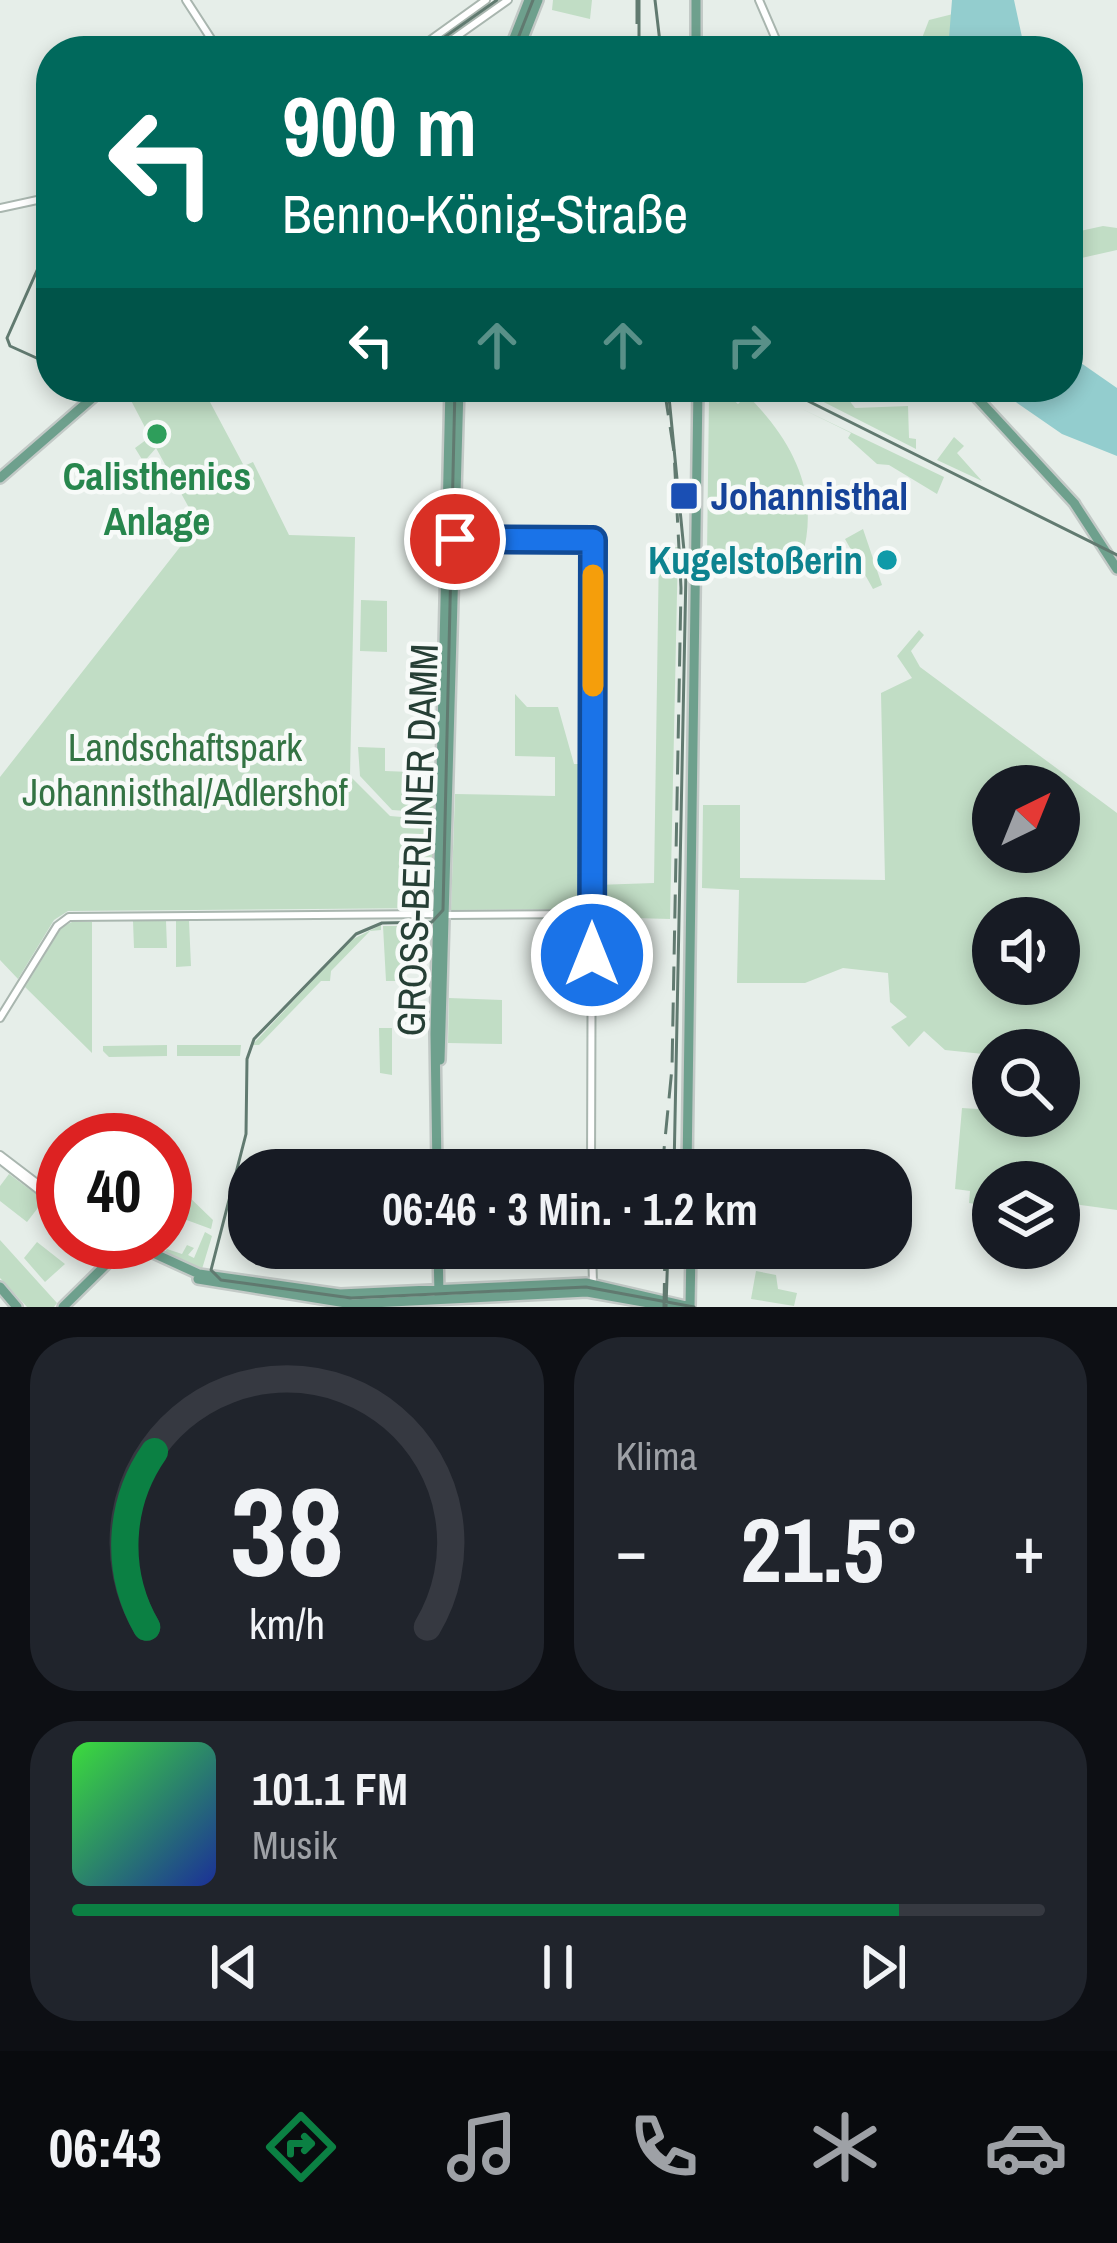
<!DOCTYPE html>
<html lang="de">
<meta charset="utf-8">
<style>
body{margin:0;font-family:"Archivo Narrow",sans-serif;background:#20242c;color:#f1f3f6;height:100vh;display:flex;flex-direction:column;font-size:45px;white-space:nowrap}
*{box-sizing:border-box;margin:0}
p{font-size:39px;color:#9ea1a6}
.icon{flex:none;width:66px;height:66px;fill:none;stroke:currentColor;stroke-width:2;stroke-linecap:round;stroke-linejoin:round}
.map{position:relative;height:1307px;overflow:hidden}
.sheet{display:flex;flex-direction:column;gap:30px;padding:30px;background:#0d0f14;flex:1}
.sheet>*{flex:none}
.hud{position:absolute;left:36px;top:36px;width:1047px;height:366px;border-radius:48px;box-shadow:0 6px 18px #0003;background:#00695c;color:#fff;overflow:hidden}
.needle{width:78px;rotate:43deg}
.buttons{position:absolute;left:972px;top:765px;display:grid;gap:24px}
.buttons a{display:grid;place-items:center;width:108px;height:108px;border-radius:50%;background:#171b24;box-shadow:0 6px 18px #0003;font-size:60px}
.speed{position:absolute;left:36px;top:1113px;display:flex;gap:24px;font-size:60px;font-weight:700;text-align:center}
.speed>*{display:grid;place-content:center;width:156px;height:156px;border-radius:50%;background:#171b24;box-shadow:0 6px 18px #0003;line-height:1}
.speed .limit{border:18px solid #d22;background:#fff;color:#111}
.pin{position:absolute;display:grid;place-items:center;width:102px;height:102px;color:#fff;margin:-51px;border:6px solid #fff;border-radius:50%;box-shadow:0 3px 12px #0007}
.me{position:absolute;width:132px;margin:-66px;rotate:0deg;stroke-linejoin:round;filter:drop-shadow(0 0 9px #0008)}
.turn{display:flex;align-items:center;gap:42px;height:252px;padding:0 48px;font-size:54px}
.turn .icon{width:156px;height:156px;stroke-width:2.5}
.turn b{display:block;font-size:84px;line-height:102px}
.lanes{display:flex;align-items:center;height:114px;padding:0 48px;background:#0003;justify-content:center;gap:60px;direction:ltr}
.lanes .off{opacity:.35}
.big{font-size:90px;font-weight:800;line-height:1.1}
.sheet .tile{flex:1;display:flex;flex-direction:column;justify-content:center;gap:18px;min-width:0;padding:0 42px;border-radius:48px;background:#20242c}
.sheet .dial{align-items:center;gap:0}
.dial svg{height:312px;overflow:visible;fill:none;stroke:#363941;stroke-width:7;stroke-linecap:round;text-anchor:middle}
.dial text{fill:#f1f3f6;stroke:none}
.song{display:flex;align-items:center;gap:36px}
.cover{width:144px;height:144px;border-radius:18px;background:linear-gradient(135deg,hsl(120 70% 55%),hsl(230 70% 35%))}
.played{height:12px;border-radius:6px;background:linear-gradient(90deg,#0b8043 85%,#363941 85%)}
.keys{display:flex;justify-content:space-around;direction:ltr}
.heat{display:flex;justify-content:space-between;align-items:center;font-size:66px;direction:ltr}
.sheet .tiles{flex:1;display:grid;gap:30px;grid-template-columns:1fr 1fr}
.tile:last-child{grid-column:span 2}
.trip{position:absolute;left:228px;top:1149px;width:684px;height:120px;border-radius:48px;background:#171b24;box-shadow:0 6px 18px #0003;font-weight:800;line-height:120px;text-align:center}
.dock{display:flex;height:192px;justify-content:space-around;align-items:center;background:#090b0e;color:#9ea1a6}
.dock .icon{width:84px;height:84px}
.dock .current{color:#0b8043}
.dock b{font-size:54px;color:#f1f3f6}
.map>svg:first-child{display:block}
.green{fill:#c1ddc5;fill-rule:evenodd}
.water{fill:#93cdce}
.lines{fill:none;stroke-linecap:round;stroke-linejoin:round}
.minor-casing{stroke:#a9b6af;stroke-width:10}
.major-casing{stroke:#c2c9c6;stroke-width:14}
.minor{stroke:#fff;stroke-width:6}
.major{stroke:#6ea08d;stroke-width:9}
.tram{stroke:#617a70;stroke-width:3}
.rail{stroke:#617a70;stroke-width:3;stroke-dasharray:24 12;stroke-linecap:butt}
.route-casing{stroke:#114b97;stroke-width:30}
.route{stroke:#1a73e8;stroke-width:21}
.slow{stroke:#f59e0b;stroke-width:21}
.leisure-dot{fill:#2e9e5b;stroke:#f7faf8;stroke-width:4.5}
.transit-dot{fill:#1a4fb4;stroke:#f7faf8;stroke-width:4.5}
.culture-dot{fill:#0f9aa8;stroke:#f7faf8;stroke-width:4.5}
.labels{text-anchor:middle;stroke-width:9;stroke-linejoin:round;paint-order:stroke}
.leisure-label{font-size:39px;font-weight:bold;fill:#27864d;stroke:#f7faf8}
.transit-label{font-size:39px;font-weight:bold;fill:#164399;stroke:#f7faf8;text-anchor:start}
.culture-label{font-size:39px;font-weight:bold;fill:#0d838f;stroke:#f7faf8;text-anchor:end}
.park-label{font-size:39px;fill:#337343;stroke:#f7faf8}
.street-label{font-size:39px;fill:#263f35;stroke:#f7faf8}
</style>
<div class="map">
<svg width="1117" height="1307" viewBox="0 0 1117 1307">
<rect width="100%" height="100%" fill="#e6eee9"/>
<path class="green" d="M 553,0 L 592,0 L 590,19 L 552,10 Z
M 953,14 L 948,51 L 917,51 L 929,20 Z
M 1103,226 L 1117,228 L 1117,250 L 1077,259 L 1071,233 Z
M 124,387 L 202,387 L 244,466 L 253,462 L 289,535 L 355,537 L 350,776 L 390,816 L 437,820 L 433,908 L 68,911 L 54,920 L 18,979 L 0,960 L 0,777 L 198,524 L 156,448 L 121,488 L 117,482 L 143,461 L 135,448 L 150,437 Z
M 809,387 L 842,391 L 855,408 L 908,406 L 909,438 L 916,439 L 916,449 L 806,393 Z
M 747,395 C 791,439 821,492 802,557 L 707,556 L 709,398 L 731,398 L 738,404 Z
M 800,408 L 944,477 L 937,494 L 889,465 L 877,464 L 848,438 L 851,433 Z
M 954,437 L 964,446 L 957,453 L 982,481 L 937,460 Z
M 863,529 L 882,585 L 873,589 L 845,539 Z
M 659,547 L 678,547 L 670,919 L 597,917 L 596,885 L 654,883 Z
M 361,600 L 387,601 L 387,652 L 360,651 Z
M 919,630 L 924,635 L 911,651 L 920,667 L 1117,813 L 1117,1210 L 1059,1202 L 1059,1182 L 993,1182 L 993,1216 L 986,1216 L 982,1205 L 969,1203 L 970,1191 L 955,1189 L 962,1108 L 993,1110 L 993,1116 L 1059,1116 L 1059,1050 L 993,1050 L 993,1055 L 945,1050 L 924,1031 L 909,1047 L 891,1027 L 907,1017 L 890,1002 L 888,973 L 843,968 L 805,983 L 737,983 L 739,890 L 702,888 L 703,805 L 740,805 L 740,878 L 885,880 L 881,693 L 912,678 L 897,656 ZM 993,786 L 1059,786 L 1059,852 L 993,852 ZM 993,918 L 1059,918 L 1059,984 L 993,984 Z
M 515,694 L 527,707 L 558,707 L 574,764 L 583,764 L 589,909 L 451,910 L 455,794 L 555,796 L 555,757 L 515,756 Z
M 358,747 L 385,748 L 385,771 L 411,772 L 411,792 L 437,793 L 437,813 L 392,810 L 360,776 Z
M 133,921 L 166,921 L 167,948 L 134,948 Z
M 176,921 L 189,921 L 191,966 L 176,967 Z
M 72,922 L 92,922 L 92,1053 L 25,987 L 62,927 Z
M 381,925 L 381,930 L 370,931 L 331,971 L 330,981 L 321,981 L 259,1045 L 252,1045 L 351,940 Z
M 383,926 L 403,926 L 403,981 L 386,981 Z
M 449,998 L 502,1000 L 502,1044 L 448,1043 Z
M 379,1028 L 392,1028 L 392,1075 L 380,1073 Z
M 167,1045 L 167,1056 L 109,1057 L 103,1051 L 103,1046 Z
M 177,1045 L 241,1045 L 240,1056 L 177,1056 Z
M 9,1174 L 44,1200 L 27,1222 L 0,1201 L 0,1186 Z
M 165,1187 L 185,1193 L 213,1220 L 211,1229 L 165,1212 Z
M 205,1232 L 212,1236 L 202,1269 L 163,1254 L 167,1249 L 182,1254 L 187,1245 L 194,1248 L 188,1255 L 194,1258 Z
M 0,1240 L 57,1303 L 54,1307 L 27,1307 L 0,1278 Z
M 37,1242 L 65,1264 L 45,1282 L 24,1258 Z
M 756,1271 L 776,1275 L 778,1289 L 797,1293 L 794,1306 L 751,1299 Z"/>
<path class="water" d="M 952,0 L 1014,0 L 1025,51 L 948,51 Z
M 1068,354 L 1117,388 L 1117,456 L 1062,434 L 994,387 L 1068,387 Z"/>
<g class="lines">
<defs>
<path id="minor" d="M 186,0 L 219,51
M 759,0 L 781,51
M 415,51 L 486,0
M 436,51 L 508,0
M 0,208 L 51,197
M 456,539 L 593,540 L 591,1170
M 447,915 L 592,914
M 0,1018 L 57,926 L 69,917 L 438,914
M 0,1155 L 63,1203
M 0,1160 L 63,1209
M 592,1248 L 593,1283"/>
<path id="major" d="M 696,0 L 696,51
M 509,51 L 529,0
M 518,51 L 538,0
M 967,387 L 1075,504
M 0,478 L 105,387
M 1074,503 L 1117,569
M 440,1060 L 459,387
M 437,1170 L 435,1034 L 450,387
M 687,1170 L 698,387
M 129,1242 L 199,1274 L 340,1294 L 586,1283 L 690,1307
M 438,1248 L 439,1295
M 198,1279 L 352,1304 L 587,1292 L 671,1307
M 0,1287 L 17,1307
M 63,1307 L 129,1242
M 690,1307 L 691,1248"/>
</defs>
<use href="#minor" class="minor-casing"/>
<use href="#major" class="major-casing"/>
<use href="#minor" class="minor"/>
<use href="#major" class="major"/>
<path class="tram" d="M 639,0 L 639,51
M 655,0 L 661,51
M 425,51 L 497,0
M 513,51 L 533,0
M 51,239 L 7,338 L 10,346 L 41,360 L 51,357
M 455,387 L 443,910 L 432,922 L 382,923 L 356,934 L 254,1039 L 247,1059 L 246,1134 L 211,1270 L 221,1280 L 351,1298 L 586,1287 L 694,1307
M 668,387 L 686,571 L 674,1170
M 780,387 L 1117,555
M 666,1307 L 668,1248"/>
<path class="rail" d="M 637,0 L 637,51
M 614,397 L 615,387
M 662,1170 L 672,1068 L 681,588 L 674,452 L 664,387
M 664,1307 L 665,1248"/>
</g>
<g class="lines">
<defs>
<path id="route" d="M 455,539 L 593,540 L 592,955"/>
</defs>
<use href="#route" class="route-casing"/>
<use href="#route" class="route"/>
<path class="slow" d="M 593,686 L 593,575"/>
</g>
<circle class="leisure-dot" cx="157" cy="434" r="12"/>
<rect class="transit-dot" x="669" y="481" width="30" height="30" rx="6"/>
<circle class="culture-dot" cx="887" cy="560" r="12"/>
<g class="labels">
<g class="leisure-label">
<text x="157" y="490">Calisthenics<tspan x="157" dy="45">Anlage</tspan></text>
</g>
<g class="transit-label">
<text x="711" y="510">Johannisthal</text>
</g>
<g class="culture-label">
<text x="863" y="574">Kugelstoßerin</text>
</g>
<g class="park-label">
<text x="185" y="761">Landschaftspark<tspan x="185" dy="45">Johannisthal/Adlershof</tspan></text>
</g>
<g class="street-label">
<text transform="translate(417 840) rotate(-88)" y="14">GROSS-BERLINER DAMM</text>
</g>
</g>
</svg>
<div class="buttons">
<a><svg class="needle" viewBox="-14 -14 28 28"><path d="M0-13l5 13h-10z" fill="#e53935"/><path d="M0 13l5-13h-10z" fill="#9ea1a6"/></svg></a>
<a><svg class="icon" aria-label="sound" viewBox="0 0 24 24"><path d="M4 9h4l5-4v14l-5-4H4zM17 9q2 3 0 6"/></svg></a>
<a><svg class="icon" aria-label="search" viewBox="0 0 24 24"><circle cx="10" cy="10" r="6"/><path d="M15 15l6 6"/></svg></a>
<a><svg class="icon" aria-label="layers" viewBox="0 0 24 24"><path d="M12 4l9 5-9 5-9-5zM3 14l9 5 9-5"/></svg></a>
</div>
<div class="speed"><div class="limit">40</div></div>
<div class="pin" style="left:455px;top:539px;background:#d93025"><svg class="icon" aria-label="arrive" viewBox="0 0 24 24"><path d="M6 21V4h12l-3 4 3 4H6"/></svg></div>
<svg class="me" style="left:592px;top:955px" viewBox="-20 -20 40 40"><circle r="17" fill="#1a73e8" stroke="#fff" stroke-width="3"/><path d="M0-11L8 9 0 5-8 9z" fill="#fff"/></svg>
<div class="trip">06:46 · 3 Min. · 1.2 km</div>
<div class="hud">
<div class="turn"><svg class="icon" aria-label="left" viewBox="0 0 24 24"><path d="M17 20v-9H6M10 6l-5 5 5 5"/></svg><div><b>900 m</b>Benno-König-Straße</div></div>
<div class="lanes"><svg class="icon" aria-label="left" viewBox="0 0 24 24"><path d="M17 20v-9H6M10 6l-5 5 5 5"/></svg><svg class="icon off" aria-label="ahead" viewBox="0 0 24 24"><path d="M12 20V5M6 11l6-6 6 6"/></svg><svg class="icon off" aria-label="ahead" viewBox="0 0 24 24"><path d="M12 20V5M6 11l6-6 6 6"/></svg><svg class="icon off" aria-label="right" viewBox="0 0 24 24"><path d="M7 20v-9h11M14 6l5 5-5 5"/></svg></div>
</div>
</div>
<section class="sheet">
<div class="tiles">
<div class="tile dial"><svg viewBox="0 0 100 80">
<path d="M14 69A42 42 0 1 1 86 69"/>
<path d="M14 69A42 42 0 0 1 16 24" stroke="#0b8043"/>
<text x="50" y="56" font-size="32" font-weight="700">38</text>
<text x="50" y="72" font-size="11">km/h</text>
</svg></div>
<div class="tile"><p>Klima</p>
<div class="heat"><a>−</a><b class="big">21.5°</b><a>+</a></div>
</div>
<div class="tile">
<div class="song"><i class="cover"></i><div><b>101.1 FM</b><p>Musik</p></div></div>
<div class="played"></div>
<div class="keys"><svg class="icon" aria-label="previous" viewBox="0 0 24 24"><path d="M18 5L8 12l10 7zM5 5v14"/></svg><svg class="icon" aria-label="pause" viewBox="0 0 24 24"><path d="M8 5v14M16 5v14"/></svg><svg class="icon" aria-label="next" viewBox="0 0 24 24"><path d="M6 5l10 7-10 7zM19 5v14"/></svg></div>
</div>
</div>
</section>
<nav class="dock">
<b>06:43</b>
<svg class="icon current" aria-label="directions" viewBox="0 0 24 24"><path d="M12 3l9 9-9 9-9-9zM9 14v-3h6M13 9l2 2-2 2"/></svg>
<svg class="icon" aria-label="music" viewBox="0 0 24 24"><path d="M9 18V5l10-2v13"/><circle cx="6" cy="18" r="3"/><circle cx="16" cy="16" r="3"/></svg>
<svg class="icon" aria-label="phone" viewBox="0 0 24 24"><path d="M5 4h4l2 5-3 2q2 4 5 5l2-3 5 2v4C11 20 4 13 5 4z"/></svg>
<svg class="icon" aria-label="climate" viewBox="0 0 24 24"><path d="M12 3v18M4 7l16 10M4 17L20 7"/></svg>
<svg class="icon" aria-label="car" viewBox="0 0 24 24"><path d="M5 17H2v-5l4-1 3-4h7l3 4 3 1v5h-3M9 17h6M6 11h13"/><circle cx="7" cy="17" r="2"/><circle cx="17" cy="17" r="2"/></svg>
</nav>
